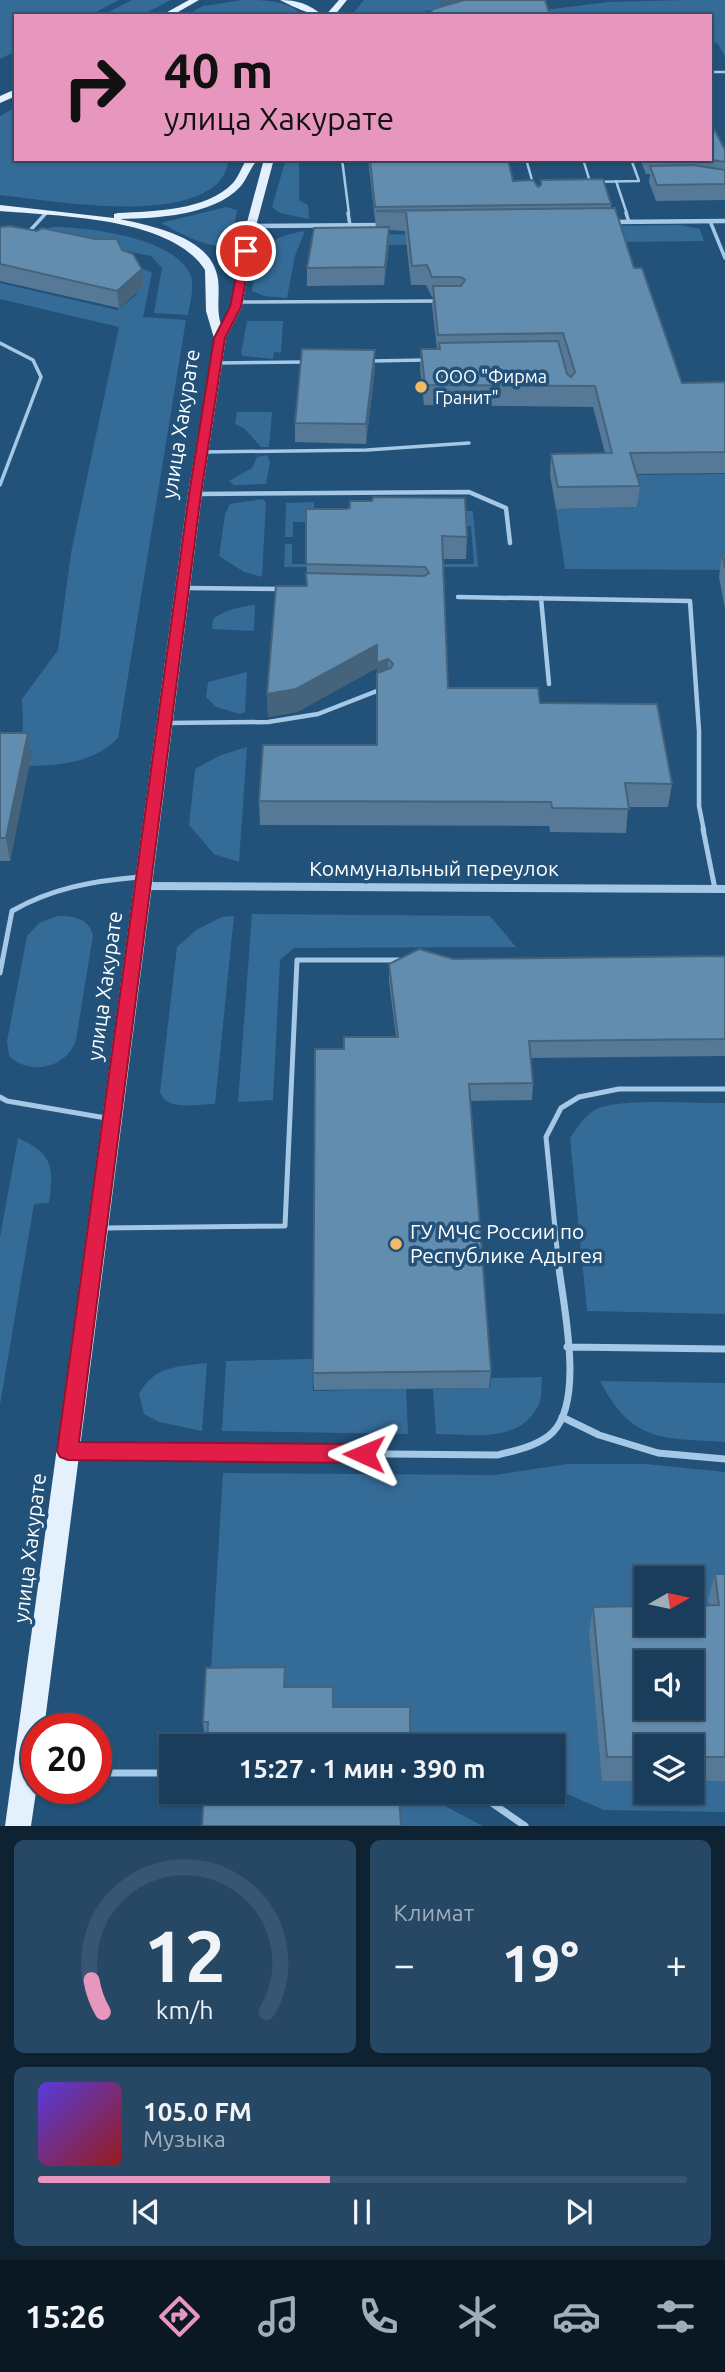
<!DOCTYPE html>
<html lang="ru">
<meta charset="utf-8">
<style>
body{margin:0;font-family:Ubuntu,sans-serif;background:#274864;color:#f1f3f6;height:100vh;display:flex;flex-direction:column;font-size:26px;white-space:nowrap}
*{box-sizing:border-box;margin:0}
p{font-size:23px;color:#9faebb}
.icon{flex:none;width:38px;height:38px;fill:none;stroke:currentColor;stroke-width:2;stroke-linecap:round;stroke-linejoin:round}
.map{position:relative;height:1826px;overflow:hidden}
.drawer{display:flex;flex-direction:column;gap:14px;padding:14px;background:#0e2232;flex:1}
.drawer>*{flex:none}
.hud{position:absolute;left:14px;top:14px;width:698px;height:147px;border-radius:0px;box-shadow:0 2px 5px #0004,0 0 0 2px #385671;background:#e797bd;color:#111;overflow:hidden}
.needle{width:46px;rotate:81deg}
.tools{position:absolute;left:634px;top:1566px;display:grid;gap:14px}
.tools a{display:grid;place-items:center;width:70px;height:70px;border-radius:0px;background:#1a3d5b;box-shadow:0 2px 5px #0004,0 0 0 2px #385671;font-size:35px}
.speed{position:absolute;left:21px;top:1713px;display:flex;gap:14px;font-size:35px;font-weight:700;text-align:center}
.speed>*{display:grid;place-content:center;width:91px;height:91px;border-radius:50%;background:#1a3d5b;box-shadow:0 2px 5px #0004,0 0 0 2px #385671;line-height:1}
.speed .limit{border:10px solid #d22;background:#fff;color:#111}
.pin{position:absolute;display:grid;place-items:center;width:60px;height:60px;color:#fff;margin:-30px;border:4px solid #fff;border-radius:50%;box-shadow:0 2px 7px #0007}
.me{position:absolute;width:77px;margin:-38px;rotate:271deg;stroke-linejoin:round;filter:drop-shadow(0 0 5px #0008)}
.turn{display:flex;align-items:center;gap:24px;height:147px;padding:0 35px;font-size:32px}
.turn .icon{width:91px;height:91px;stroke-width:2.5}
.turn b{display:block;font-size:49px;line-height:60px}
.big{font-size:52px;font-weight:600;line-height:1.1}
.drawer .tile{flex:1;display:flex;flex-direction:column;justify-content:center;gap:10px;min-width:0;padding:0 24px;border-radius:10px;background:#274864}
.drawer .dial{align-items:center;gap:0}
.dial svg{height:182px;overflow:visible;fill:none;stroke:#385671;stroke-width:7;stroke-linecap:round;text-anchor:middle}
.dial text{fill:#f1f3f6;stroke:none}
.song{display:flex;align-items:center;gap:21px}
.cover{width:84px;height:84px;border-radius:10px;background:linear-gradient(135deg,hsl(250 70% 55%),hsl(0 70% 35%))}
.played{height:7px;border-radius:4px;background:linear-gradient(90deg,#e797bd 45%,#385671 45%)}
.keys{display:flex;justify-content:space-around;direction:ltr}
.heat{display:flex;justify-content:space-between;align-items:center;font-size:38px;direction:ltr}
.drawer .tiles{flex:1;display:grid;gap:14px;grid-template-columns:1fr 1fr}
.tile:last-child{grid-column:span 2}
.trip{position:absolute;left:159px;top:1734px;width:406px;height:70px;border-radius:0px;background:#1a3d5b;box-shadow:0 2px 5px #0004,0 0 0 2px #385671;font-weight:600;line-height:70px;text-align:center}
.tabs{display:flex;height:112px;justify-content:space-around;align-items:center;background:#0a1824;color:#9faebb}
.tabs .icon{width:49px;height:49px}
.tabs .selected{color:#e797bd}
.tabs b{font-size:32px;color:#f1f3f6}
.map>svg:first-child{display:block}
.green{fill:#356b97;fill-rule:evenodd}
.lines{fill:none;stroke-linecap:round;stroke-linejoin:round}
.lane-far4{stroke:#a4c8e5;stroke-width:2.5}
.lane-far3{stroke:#a4c8e5;stroke-width:3.5}
.lane-far2{stroke:#a4c8e5;stroke-width:4.5}
.lane-far1{stroke:#a4c8e5;stroke-width:5}
.lane{stroke:#a4c8e5;stroke-width:7}
.street-far1{stroke:#a4c8e5;stroke-width:4.5}
.street{stroke:#a4c8e5;stroke-width:8}
.primary{fill:#e4f0fc;fill-rule:evenodd}
.wall{fill:#557996}
.shaded-wall{fill:#45637a}
.building{fill:#638daf;stroke:#45637a;stroke-width:2;fill-rule:evenodd}
.route{fill:#e11d48;stroke:#92132f;stroke-width:2}
.poi-dot{fill:#f0ba66;stroke:#225179;stroke-width:2.5}
.labels{text-anchor:middle;stroke-width:7;stroke-linejoin:round;paint-order:stroke}
.far-poi-label{font-size:18px;fill:#fff;stroke:#225179;text-anchor:start}
.street-label{font-size:21px;fill:#fff;stroke:#225179}
.poi-label{font-size:21px;fill:#fff;stroke:#225179;text-anchor:start}
</style>
<div class="map">
<svg width="725" height="1826" viewBox="0 0 725 1826">
<rect width="100%" height="100%" fill="#225179"/>
<path class="green" d="M 0,0 L 119,0 L 88,16 L 16,16 L 16,51 L 0,59 Z
M 132,0 L 171,0 L 140,16 L 101,16 Z
M 243,0 C 262,0 290,0 302,16 L 185,16 L 203,6 Z
M 364,0 L 469,0 L 408,16 L 351,16 Z
M 683,0 L 684,2 L 684,0 L 725,0 L 725,57 L 718,44 L 711,41 L 710,16 L 538,16 L 521,13 L 608,2 Z
M 16,107 L 16,159 L 230,159 C 227,167 224,177 218,183 C 176,223 53,201 0,195 L 0,116 Z
M 286,159 L 299,159 L 299,200 L 308,205 L 309,219 L 280,213 L 272,207 Z
M 226,207 L 237,210 L 231,243 C 214,253 178,232 161,223 Z
M 680,225 L 700,229 L 704,241 L 314,246 L 344,235 L 604,232 L 618,226 Z
M 52,227 C 88,227 170,237 189,272 C 196,284 190,302 188,315 L 154,313 L 162,268 L 151,256 L 112,248 L 107,241 L 46,229 Z
M 305,231 L 295,256 L 287,298 L 264,296 L 252,291 C 258,252 262,238 305,231 Z
M 139,267 L 152,273 L 143,317 L 186,320 L 118,738 C 93,763 63,765 29,766 L 31,751 L 20,751 L 23,725 L 22,699 L 58,650 L 71,553 L 119,327 L 0,299 L 0,283 L 117,310 L 135,296 L 141,287 Z
M 247,321 L 283,321 L 281,353 L 274,352 L 273,359 L 243,356 L 241,354 Z
M 237,412 L 272,412 L 269,447 L 261,447 L 245,429 L 235,424 Z
M 267,455 L 270,462 L 266,484 L 234,485 L 229,481 L 252,468 L 257,457 Z
M 725,474 L 725,570 L 565,569 L 556,509 L 638,507 L 629,475 Z
M 263,499 L 266,503 L 262,577 L 244,572 L 219,556 L 225,514 L 230,504 Z
M 314,502 L 314,522 L 293,522 L 293,537 L 285,537 L 286,503 Z
M 454,511 L 473,511 L 478,567 L 284,567 L 285,544 L 292,544 L 292,564 L 474,564 L 471,526 L 455,526 Z
M 255,605 L 254,631 L 212,629 L 213,619 C 227,609 238,607 255,605 Z
M 247,672 L 245,712 L 240,714 L 216,707 L 206,697 L 208,682 Z
M 247,747 L 239,862 L 214,854 L 189,825 L 195,769 L 221,755 Z
M 252,914 L 490,916 L 516,947 L 294,948 L 280,960 L 273,1100 L 238,1102 Z
M 58,916 C 74,916 88,918 93,935 L 76,1040 C 67,1068 30,1076 9,1056 L 7,1041 L 27,936 L 39,923 Z
M 234,916 L 215,1104 C 198,1104 166,1112 160,1092 L 177,947 L 196,930 L 222,917 Z
M 725,1103 L 725,1314 L 587,1311 L 570,1138 C 577,1128 584,1116 595,1110 C 619,1097 695,1104 725,1103 Z
M 18,1138 C 53,1154 54,1166 49,1203 L 34,1204 L 0,1405 L 0,1237 Z
M 312,1359 L 313,1391 L 406,1389 L 408,1434 L 222,1431 L 226,1361 Z
M 207,1363 L 202,1431 L 159,1422 L 144,1414 L 139,1394 C 155,1365 177,1367 207,1363 Z
M 542,1377 C 541,1385 542,1397 539,1404 C 521,1444 472,1434 436,1434 L 433,1389 L 490,1388 L 491,1378 Z
M 600,1381 L 725,1383 L 725,1442 C 662,1438 632,1443 600,1381 Z
M 567,1464 L 646,1464 L 725,1472 L 725,1599 L 711,1631 L 590,1632 L 603,1781 L 646,1781 L 646,1792 L 691,1792 L 691,1781 L 725,1781 L 725,1812 L 604,1810 L 560,1791 L 553,1780 L 553,1746 L 410,1746 L 288,1707 L 288,1686 L 210,1686 L 223,1473 L 495,1475 ZM 646,1578 L 691,1578 L 691,1624 L 646,1624 Z
M 411,1800 L 445,1806 L 483,1826 L 400,1826 L 400,1803 Z"/>
<g class="lines">
<path class="lane-far4" d="M 710,72 L 725,72
M 342,159 L 349,214
M 526,159 L 534,187
M 583,159 L 590,182 L 639,181 L 631,159
M 616,181 L 627,214"/>
<path class="lane-far3" d="M 348,213 L 350,225
M 626,213 L 629,222
M 710,221 L 725,258
M 27,234 L 46,213
M 239,302 L 439,301
M 0,343 L 33,360 L 41,377 L 0,485
M 369,361 L 426,360
M 216,363 L 307,362
M 203,452 L 367,450 L 469,443"/>
<path class="lane-far2" d="M 197,494 L 469,492 L 506,508 L 510,543
M 186,588 L 281,589
M 458,597 L 690,601 L 699,731 L 699,806 L 704,831
M 541,598 L 549,684
M 166,723 L 268,722 L 318,714 L 382,689"/>
<path class="lane-far1" d="M 703,829 L 715,889
M 0,973 L 12,911 C 52,888 93,881 139,877
M 0,1097 L 7,1101 L 106,1118
M 104,1228 L 285,1226 L 297,960 L 403,960
M 559,1269 L 546,1137 L 561,1108 L 579,1097 L 619,1089 L 725,1089"/>
<path class="lane" d="M 567,1347 L 725,1349
M 562,1417 L 599,1435 L 658,1453 L 725,1459
M 74,1451 L 498,1455 C 516,1450 539,1446 553,1432 C 584,1400 564,1309 559,1268
M 96,1773 L 172,1773
M 476,1792 L 525,1826"/>
<path class="street-far1" d="M 610,222 L 725,221
M 251,226 L 385,225"/>
<path class="street" d="M 145,886 L 725,889"/>
<path class="primary" d="M 189,0 L 199,0 L 171,16 L 160,16 Z
M 280,0 C 297,0 310,4 323,16 C 313,16 289,5 280,0 Z
M 339,0 L 347,0 L 334,16 L 325,16 Z
M 16,89 L 16,96 L 0,103 L 0,96 Z
M 247,159 L 258,159 C 250,168 247,179 240,187 C 212,216 157,218 120,219 C 151,226 205,236 216,271 C 222,288 215,306 221,325 L 230,307 L 246,226 L 264,159 L 274,159 L 256,226 L 242,307 L 226,338 L 202,494 L 44,1729 L 37,1729 L 37,1785 L 31,1826 L 5,1826 L 188,494 L 214,338 L 206,311 L 205,270 C 172,217 57,216 0,211 L 0,205 L 114,218 L 114,214 L 118,213 C 154,211 206,211 233,183 C 239,176 242,166 247,159 Z"/>
</g>
<path class="wall" d="M 725,150 L 725,200 L 656,201 L 649,182 L 650,174 L 646,174 L 640,159 L 710,159 Z
M 368,159 L 508,159 L 513,181 L 538,187 L 541,185 L 541,180 L 611,204 L 611,208 L 634,268 L 682,383 L 725,382 L 725,473 L 636,474 L 640,486 L 637,507 L 556,509 L 550,475 L 551,454 L 605,453 L 593,407 L 424,405 L 420,369 L 421,349 L 437,349 L 432,305 L 433,297 L 432,297 L 426,285 L 411,285 L 405,231 L 389,230 L 389,245 L 384,285 L 307,286 L 307,268 L 376,228 Z
M 0,227 L 122,250 L 142,269 L 144,286 L 119,308 L 0,281 Z
M 375,350 L 375,369 L 366,444 L 295,442 L 295,423 Z
M 306,509 L 467,537 L 466,559 L 443,559 L 448,688 L 540,703 L 672,784 L 668,807 L 628,807 L 626,833 L 550,832 L 549,826 L 260,825 L 259,801 L 377,745 L 377,668 L 297,712 L 268,717 L 267,694 L 307,586 Z
M 722,554 L 725,554 L 725,609 L 719,577 Z
M 0,733 L 31,756 L 10,861 L 0,861 Z
M 725,956 L 725,1056 L 531,1058 L 533,1083 L 532,1100 L 470,1101 L 491,1371 L 489,1388 L 314,1390 L 313,1373 L 344,1049 L 396,1037 L 389,981 L 389,964 L 453,959 Z
M 715,1574 L 725,1574 L 725,1781 L 691,1781 L 691,1746 L 646,1746 L 646,1781 L 602,1781 L 589,1632 L 593,1607 L 709,1605 L 708,1599 Z
M 285,1667 L 207,1741 L 205,1741 L 203,1722 Z
M 204,1792 L 411,1792 L 410,1802 L 400,1802 Z"/>
<path class="shaded-wall" d="M 441,0 L 473,0 L 440,9 Z
M 389,227 L 389,245 L 384,285 L 385,267 Z
M 142,269 L 144,286 L 119,308 L 117,291 Z
M 375,350 L 375,369 L 366,444 L 366,424 Z
M 377,645 L 377,668 L 297,712 L 268,717 L 267,694 Z
M 388,659 L 388,682 L 377,686 L 377,663 Z
M 28,733 L 31,756 L 10,861 L 6,838 Z"/>
<path class="building" d="M 464,0 L 545,0 L 550,16 L 428,16 L 433,9 Z
M 710,121 L 725,150 L 725,162 L 706,159 L 710,159 Z
M 370,159 L 508,159 L 513,181 L 533,180 L 538,187 L 541,185 L 541,180 L 603,179 L 611,204 L 375,207 Z
M 693,165 L 725,170 L 725,184 L 657,185 L 650,166 Z
M 615,208 L 634,268 L 642,268 L 682,383 L 725,382 L 725,452 L 630,453 L 640,486 L 558,487 L 551,454 L 612,453 L 595,386 L 425,385 L 421,349 L 440,349 L 439,343 L 558,341 L 567,374 L 571,377 L 575,372 L 563,333 L 438,335 L 433,286 L 461,286 L 465,280 L 461,277 L 432,277 L 427,265 L 412,266 L 406,212 L 376,211 Z
M 10,226 L 37,231 L 42,228 L 95,239 L 117,239 L 122,250 L 133,254 L 142,269 L 117,291 L 0,264 L 0,227 Z
M 389,227 L 385,267 L 307,268 L 314,228 Z
M 302,349 L 375,350 L 366,424 L 295,423 Z
M 373,497 L 465,498 L 467,537 L 442,536 L 448,688 L 538,688 L 540,703 L 657,704 L 672,784 L 625,783 L 629,809 L 552,808 L 551,802 L 259,801 L 263,745 L 377,745 L 377,673 L 391,668 L 393,664 L 388,659 L 377,663 L 377,645 L 296,689 L 267,694 L 276,586 L 307,586 L 306,573 L 424,576 L 429,573 L 425,567 L 306,564 L 306,509 L 346,509 L 350,508 L 350,501 L 372,501 Z
M 722,554 L 725,554 L 725,568 Z
M 0,733 L 28,733 L 6,838 L 0,838 Z
M 419,949 L 453,959 L 725,956 L 725,1039 L 529,1041 L 533,1083 L 469,1084 L 491,1371 L 313,1373 L 315,1049 L 344,1049 L 344,1037 L 398,1037 L 389,964 Z
M 715,1574 L 725,1574 L 725,1757 L 691,1757 L 691,1746 L 646,1746 L 646,1757 L 607,1757 L 593,1607 L 646,1606 L 646,1624 L 691,1624 L 691,1606 L 719,1605 ZM 646,1662 L 691,1662 L 691,1708 L 646,1708 Z
M 285,1667 L 284,1687 L 333,1687 L 333,1707 L 410,1707 L 410,1746 L 207,1746 L 208,1722 L 203,1722 L 206,1668 Z
M 204,1792 L 399,1792 L 401,1826 L 202,1826 Z"/>
<path class="route" d="M 246,249 L 251,251 L 241,307 L 225,338 L 201,494 L 79,1442 L 364,1444 L 371,1447 L 374,1454 L 371,1460 L 364,1463 L 68,1460 L 60,1457 L 57,1451 L 189,494 L 214,338 L 230,307 L 241,251 Z"/>
<g class="poi-dot">
<circle cx="421" cy="387" r="7"/>
<circle cx="396" cy="1244" r="7"/>
</g>
<g class="labels">
<g class="far-poi-label">
<text x="435" y="383">ООО "Фирма<tspan x="435" dy="21">Гранит"</tspan></text>
</g>
<g class="street-label">
<text transform="translate(181 424) rotate(-81)" y="7">улица Хакурате</text>
<text x="434" y="876">Коммунальный переулок</text>
<text transform="translate(105 986) rotate(-82)" y="7">улица Хакурате</text>
<text transform="translate(30 1548) rotate(-83)" y="7">улица Хакурате</text>
</g>
<g class="poi-label">
<text x="410" y="1239">ГУ МЧС России по<tspan x="410" dy="24">Республике Адыгея</tspan></text>
</g>
</g>
</svg>
<div class="tools">
<a><svg class="needle" viewBox="-14 -14 28 28"><path d="M0-13l5 13h-10z" fill="#e53935"/><path d="M0 13l5-13h-10z" fill="#9faebb"/></svg></a>
<a><svg class="icon" aria-label="sound" viewBox="0 0 24 24"><path d="M4 9h4l5-4v14l-5-4H4zM17 9q2 3 0 6"/></svg></a>
<a><svg class="icon" aria-label="layers" viewBox="0 0 24 24"><path d="M12 4l9 5-9 5-9-5zM3 14l9 5 9-5"/></svg></a>
</div>
<div class="speed"><div class="limit">20</div></div>
<div class="pin" style="left:246px;top:251px;background:#d93025"><svg class="icon" aria-label="arrive" viewBox="0 0 24 24"><path d="M6 21V4h12l-3 4 3 4H6"/></svg></div>
<svg class="me" style="left:364px;top:1454px" viewBox="-20 -20 40 40"><path d="M0-17L14 15 0 8-14 15z" fill="#e11d48" stroke="#fff" stroke-width="4"/></svg>
<div class="trip">15:27 · 1 мин · 390 m</div>
<div class="hud">
<div class="turn"><svg class="icon" aria-label="right" viewBox="0 0 24 24"><path d="M7 20v-9h11M14 6l5 5-5 5"/></svg><div><b>40 m</b>улица Хакурате</div></div>
</div>
</div>
<section class="drawer">
<div class="tiles">
<div class="tile dial"><svg viewBox="0 0 100 80">
<path d="M14 69A42 42 0 1 1 86 69"/>
<path d="M14 69A42 42 0 0 1 9 55" stroke="#e797bd"/>
<text x="50" y="56" font-size="32" font-weight="700">12</text>
<text x="50" y="72" font-size="11">km/h</text>
</svg></div>
<div class="tile"><p>Климат</p>
<div class="heat"><a>−</a><b class="big">19°</b><a>+</a></div>
</div>
<div class="tile">
<div class="song"><i class="cover"></i><div><b>105.0 FM</b><p>Музыка</p></div></div>
<div class="played"></div>
<div class="keys"><svg class="icon" aria-label="previous" viewBox="0 0 24 24"><path d="M18 5L8 12l10 7zM5 5v14"/></svg><svg class="icon" aria-label="pause" viewBox="0 0 24 24"><path d="M8 5v14M16 5v14"/></svg><svg class="icon" aria-label="next" viewBox="0 0 24 24"><path d="M6 5l10 7-10 7zM19 5v14"/></svg></div>
</div>
</div>
</section>
<nav class="tabs">
<b>15:26</b>
<svg class="icon selected" aria-label="directions" viewBox="0 0 24 24"><path d="M12 3l9 9-9 9-9-9zM9 14v-3h6M13 9l2 2-2 2"/></svg>
<svg class="icon" aria-label="music" viewBox="0 0 24 24"><path d="M9 18V5l10-2v13"/><circle cx="6" cy="18" r="3"/><circle cx="16" cy="16" r="3"/></svg>
<svg class="icon" aria-label="phone" viewBox="0 0 24 24"><path d="M5 4h4l2 5-3 2q2 4 5 5l2-3 5 2v4C11 20 4 13 5 4z"/></svg>
<svg class="icon" aria-label="climate" viewBox="0 0 24 24"><path d="M12 3v18M4 7l16 10M4 17L20 7"/></svg>
<svg class="icon" aria-label="car" viewBox="0 0 24 24"><path d="M5 17H2v-5l4-1 3-4h7l3 4 3 1v5h-3M9 17h6M6 11h13"/><circle cx="7" cy="17" r="2"/><circle cx="17" cy="17" r="2"/></svg>
<svg class="icon" aria-label="filters" viewBox="0 0 24 24"><path d="M4 7h16M4 17h16"/><circle cx="9" cy="7" r="2"/><circle cx="15" cy="17" r="2"/></svg>
</nav>
